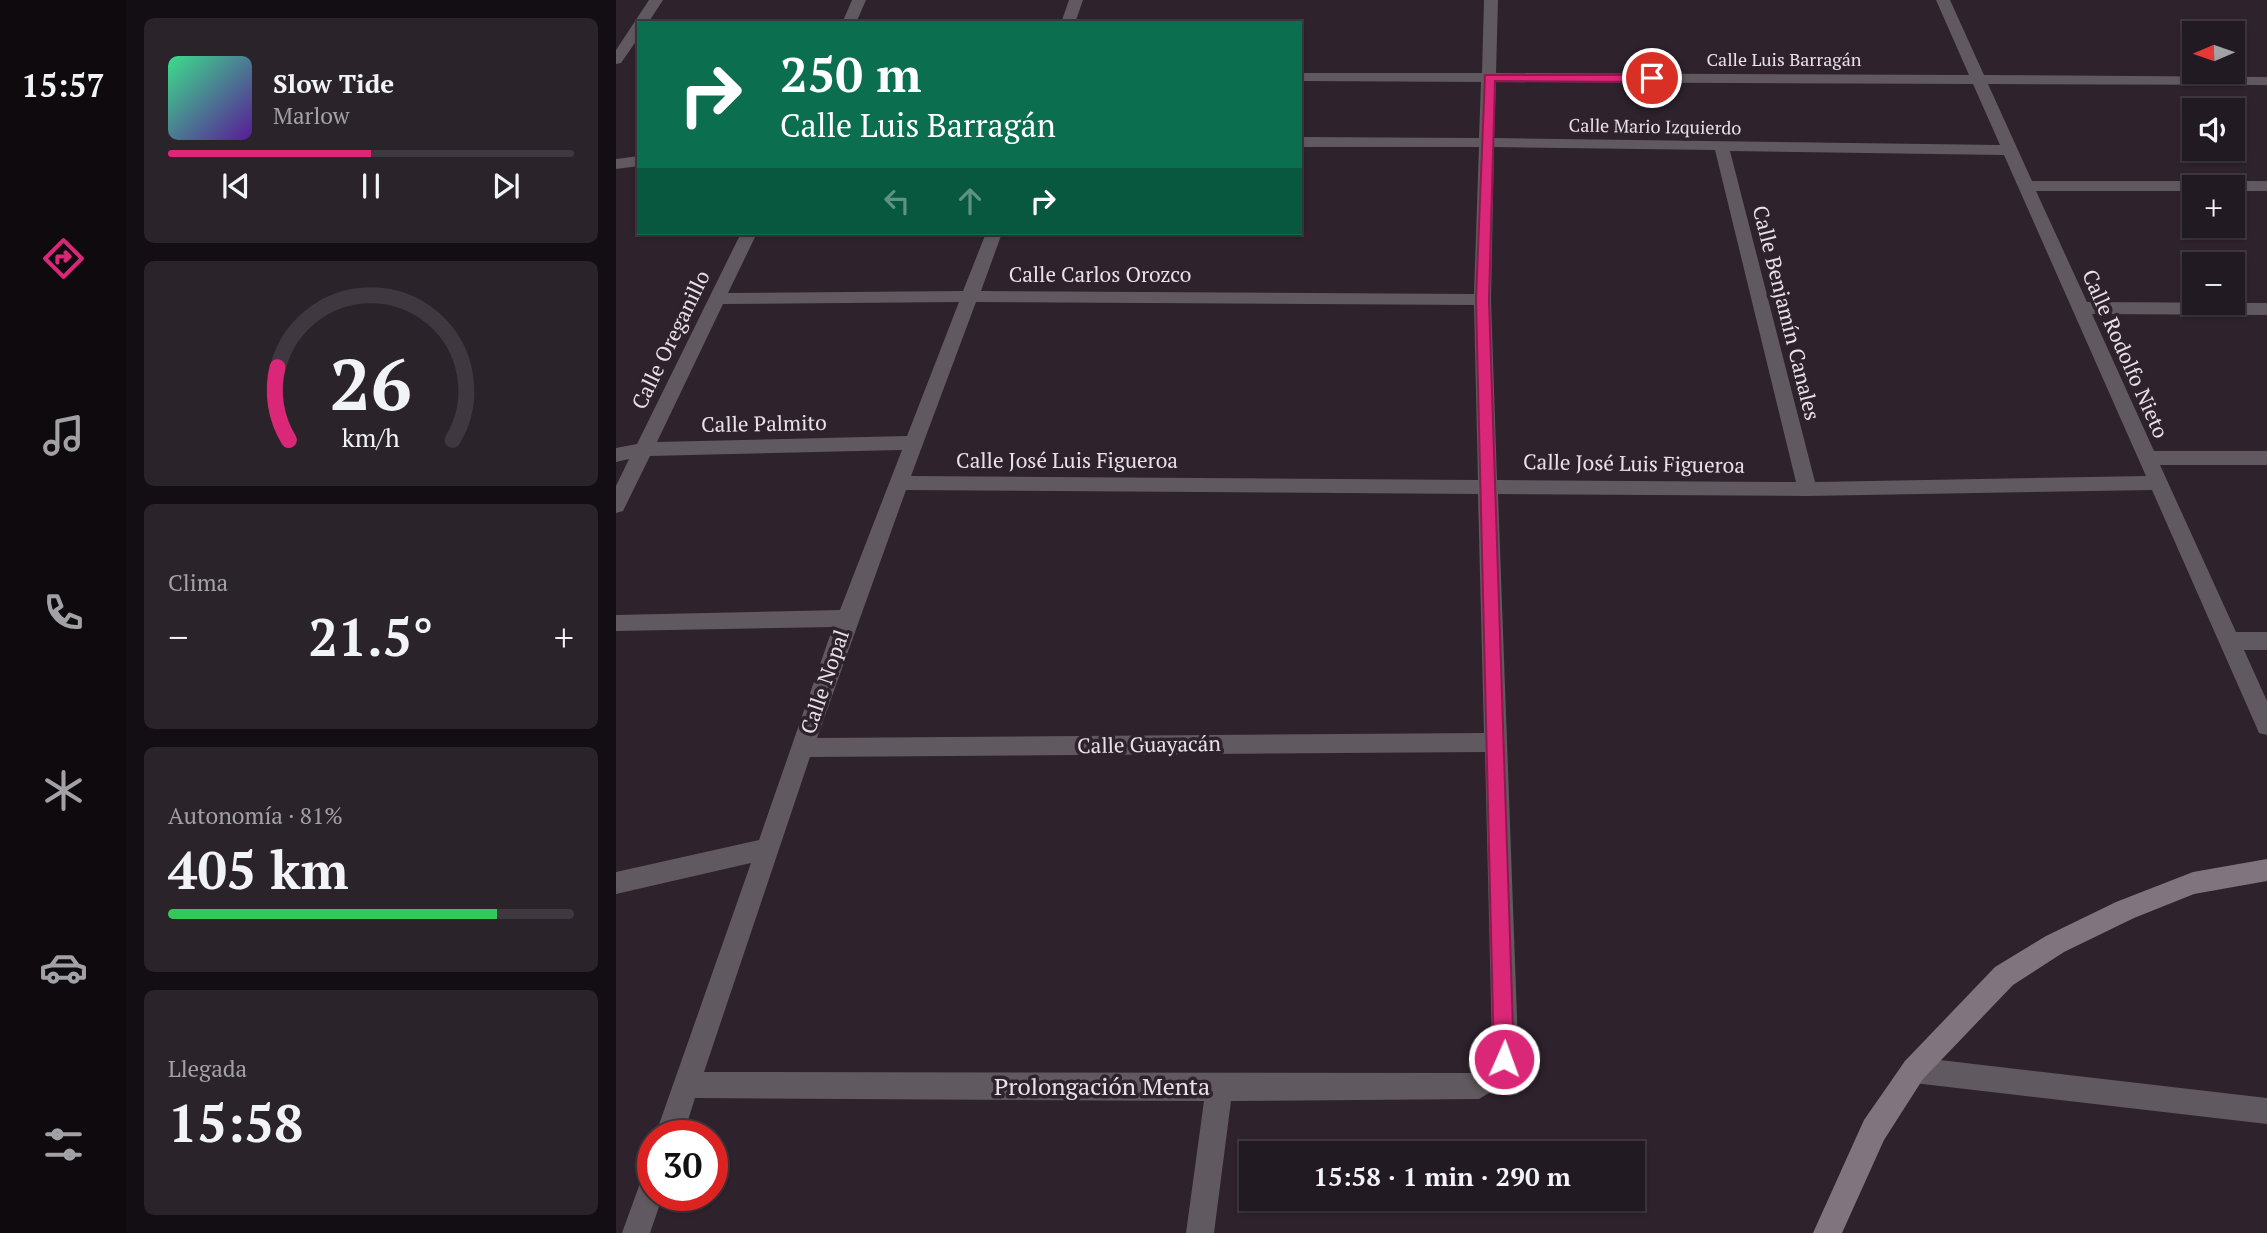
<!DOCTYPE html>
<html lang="es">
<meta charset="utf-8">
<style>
body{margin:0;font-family:"PT Serif",serif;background:#2a232a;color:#f1f3f6;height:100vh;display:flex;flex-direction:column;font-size:26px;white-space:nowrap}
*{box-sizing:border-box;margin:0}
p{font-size:23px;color:#a2a1a5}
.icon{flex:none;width:38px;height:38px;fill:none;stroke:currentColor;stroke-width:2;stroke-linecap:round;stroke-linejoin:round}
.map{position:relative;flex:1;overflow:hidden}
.panel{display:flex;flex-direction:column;gap:18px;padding:18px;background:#130e13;width:490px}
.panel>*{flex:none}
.top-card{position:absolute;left:21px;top:21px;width:665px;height:214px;border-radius:0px;box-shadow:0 2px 5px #0004,0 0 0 2px #3f3840;background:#0b6e4f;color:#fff;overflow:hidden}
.needle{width:46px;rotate:268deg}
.fabs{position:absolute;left:1566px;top:21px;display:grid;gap:14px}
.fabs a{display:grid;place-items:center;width:63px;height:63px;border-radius:0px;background:#221a22;box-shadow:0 2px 5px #0004,0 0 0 2px #3f3840;font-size:35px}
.speed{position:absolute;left:21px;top:1120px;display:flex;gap:14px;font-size:35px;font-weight:700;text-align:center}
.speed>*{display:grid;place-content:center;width:91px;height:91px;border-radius:50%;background:#221a22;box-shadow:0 2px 5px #0004,0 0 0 2px #3f3840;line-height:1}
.speed .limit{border:10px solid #d22;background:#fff;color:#111}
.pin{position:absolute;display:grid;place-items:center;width:60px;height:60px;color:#fff;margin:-30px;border:4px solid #fff;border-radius:50%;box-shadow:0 2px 7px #0007}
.me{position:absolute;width:77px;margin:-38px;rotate:2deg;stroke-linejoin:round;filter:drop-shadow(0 0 5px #0008)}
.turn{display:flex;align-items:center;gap:24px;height:147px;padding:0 28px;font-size:32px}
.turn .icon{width:91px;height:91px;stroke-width:2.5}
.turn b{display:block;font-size:49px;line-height:60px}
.lanes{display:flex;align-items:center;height:66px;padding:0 28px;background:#0003;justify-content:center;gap:35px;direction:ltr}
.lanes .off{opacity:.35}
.big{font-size:52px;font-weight:800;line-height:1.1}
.panel .tile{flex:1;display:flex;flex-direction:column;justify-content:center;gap:10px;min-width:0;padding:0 24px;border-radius:10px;background:#2a232a}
.panel .dial{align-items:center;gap:0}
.dial svg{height:182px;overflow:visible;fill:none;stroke:#3f3840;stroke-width:7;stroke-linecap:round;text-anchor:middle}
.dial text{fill:#f1f3f6;stroke:none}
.song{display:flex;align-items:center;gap:21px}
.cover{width:84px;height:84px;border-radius:10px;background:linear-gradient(135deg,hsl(150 70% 55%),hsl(270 70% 35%))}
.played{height:7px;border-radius:4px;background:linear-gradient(90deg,#db2777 50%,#3f3840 50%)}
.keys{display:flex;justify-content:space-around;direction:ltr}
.heat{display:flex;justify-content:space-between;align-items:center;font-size:38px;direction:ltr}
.charge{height:10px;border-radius:5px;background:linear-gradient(90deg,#34c759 81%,#3f3840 0)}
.trip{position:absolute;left:623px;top:1141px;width:406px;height:70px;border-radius:0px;background:#221a22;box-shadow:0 2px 5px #0004,0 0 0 2px #3f3840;font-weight:800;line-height:70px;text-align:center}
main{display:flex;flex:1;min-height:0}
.tab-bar{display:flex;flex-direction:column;width:126px;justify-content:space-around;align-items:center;background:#0e0a0e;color:#a2a1a5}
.tab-bar .icon{width:49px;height:49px}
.tab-bar .on{color:#db2777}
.tab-bar b{font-size:32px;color:#f1f3f6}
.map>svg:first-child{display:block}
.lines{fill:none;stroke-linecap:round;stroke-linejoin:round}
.street{fill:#60595f;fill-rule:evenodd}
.secondary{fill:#80757e;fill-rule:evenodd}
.route{fill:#db2777;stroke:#8e194d;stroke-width:2}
.labels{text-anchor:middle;stroke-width:7;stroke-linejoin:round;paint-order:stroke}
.far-street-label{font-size:18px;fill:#e9e1e8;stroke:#2e222d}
.street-label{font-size:21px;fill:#e9e1e8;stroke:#2e222d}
.near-street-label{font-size:24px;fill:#e9e1e8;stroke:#2e222d}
</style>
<main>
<nav class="tab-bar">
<b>15:57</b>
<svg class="icon on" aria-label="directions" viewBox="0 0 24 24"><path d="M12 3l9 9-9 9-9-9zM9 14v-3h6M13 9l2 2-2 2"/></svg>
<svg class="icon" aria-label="music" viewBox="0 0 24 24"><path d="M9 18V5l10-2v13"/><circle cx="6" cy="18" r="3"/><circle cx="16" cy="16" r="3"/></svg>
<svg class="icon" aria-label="phone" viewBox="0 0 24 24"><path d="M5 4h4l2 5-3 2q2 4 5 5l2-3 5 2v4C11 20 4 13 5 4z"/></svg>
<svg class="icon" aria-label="climate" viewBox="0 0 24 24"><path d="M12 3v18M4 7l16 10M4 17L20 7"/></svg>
<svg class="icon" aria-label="car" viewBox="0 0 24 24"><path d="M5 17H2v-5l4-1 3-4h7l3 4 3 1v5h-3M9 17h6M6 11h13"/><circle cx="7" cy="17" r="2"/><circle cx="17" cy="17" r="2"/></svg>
<svg class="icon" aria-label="filters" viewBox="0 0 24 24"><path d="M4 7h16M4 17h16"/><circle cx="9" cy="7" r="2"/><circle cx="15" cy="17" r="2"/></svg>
</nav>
<section class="panel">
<div class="tile">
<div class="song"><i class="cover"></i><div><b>Slow Tide</b><p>Marlow</p></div></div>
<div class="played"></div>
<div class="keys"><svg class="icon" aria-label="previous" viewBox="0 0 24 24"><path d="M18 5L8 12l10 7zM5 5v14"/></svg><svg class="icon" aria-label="pause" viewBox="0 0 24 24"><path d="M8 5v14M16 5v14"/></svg><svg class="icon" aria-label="next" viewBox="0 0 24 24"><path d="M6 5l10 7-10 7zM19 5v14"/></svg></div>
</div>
<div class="tile dial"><svg viewBox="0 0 100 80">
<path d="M14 69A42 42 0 1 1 86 69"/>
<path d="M14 69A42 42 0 0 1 9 37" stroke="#db2777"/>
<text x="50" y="56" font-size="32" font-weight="700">26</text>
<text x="50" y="72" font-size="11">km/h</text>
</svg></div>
<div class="tile"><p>Clima</p>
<div class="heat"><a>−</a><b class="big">21.5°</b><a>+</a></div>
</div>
<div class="tile"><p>Autonomía · 81%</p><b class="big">405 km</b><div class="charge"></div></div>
<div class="tile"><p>Llegada</p><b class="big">15:58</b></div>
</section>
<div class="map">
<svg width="1651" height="1233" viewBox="0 0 1651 1233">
<rect width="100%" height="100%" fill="#2e222d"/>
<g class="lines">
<path class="street" d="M 33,0 L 47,0 L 32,23 L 23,23 L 23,37 L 5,63 L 0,64 L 0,50 Z
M 236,0 L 250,0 L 240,23 L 226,23 Z
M 453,0 L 467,0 L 459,23 L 445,23 Z
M 868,0 L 882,0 L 880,73 L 1353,75 L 1320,0 L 1334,0 L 1368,75 L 1651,77 L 1651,85 L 1372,84 L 1416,181 L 1651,181 L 1651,191 L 1617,191 L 1617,187 L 1578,187 L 1578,191 L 1420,191 L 1471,302 L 1651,303 L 1651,315 L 1476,314 L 1538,451 L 1651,451 L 1651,465 L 1544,465 L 1620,632 L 1651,632 L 1651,650 L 1628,650 L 1651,701 L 1651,735 L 1643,733 L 1640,726 L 1536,490 L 1191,496 L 882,494 L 902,1045 L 893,1081 L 863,1099 L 615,1101 L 598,1233 L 570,1233 L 588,1101 L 79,1098 L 67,1136 L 39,1136 L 135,863 L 0,894 L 0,872 L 143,840 L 217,627 L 0,631 L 0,615 L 224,610 L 286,450 L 34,456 L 7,511 L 0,513 L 0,486 L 13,459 L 0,462 L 0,448 L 21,444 L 125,233 L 141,233 L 112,293 L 347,291 L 370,233 L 386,233 L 365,291 L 858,294 L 863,147 L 684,147 L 684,137 L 863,138 L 865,82 L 684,81 L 684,73 L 866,73 ZM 880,82 L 1357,84 L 1384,145 L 878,138 ZM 878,147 L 1099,150 L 1180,482 L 881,480 L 875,300 ZM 1114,151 L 1388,155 L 1530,476 L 1199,482 ZM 343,302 L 291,436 L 41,442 L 107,304 ZM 360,302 L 858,305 L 862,480 L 295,476 ZM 290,490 L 862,494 L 868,733 L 201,738 ZM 869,752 L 876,1045 L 872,1064 L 859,1073 L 88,1072 L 194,757 Z
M 23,156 L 23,166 L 0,169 L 0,159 Z
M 1298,1057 L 1651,1098 L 1651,1124 L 1298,1083 L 1289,1079 L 1285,1070 L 1289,1061 Z
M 37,1171 L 37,1195 L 47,1195 L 34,1233 L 6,1233 L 27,1175 Z"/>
<path class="secondary" d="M 1651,859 L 1651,881 L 1578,894 L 1518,918 L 1448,952 L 1397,985 L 1307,1079 L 1268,1140 L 1226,1233 L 1197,1233 L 1248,1120 L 1289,1061 L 1379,967 L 1430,936 L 1500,902 L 1577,872 Z"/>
</g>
<path class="route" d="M 869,75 L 1036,75 L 1042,78 L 1036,82 L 879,81 L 873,300 L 898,1059 L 895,1066 L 888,1069 L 881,1066 L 878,1059 L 860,300 Z"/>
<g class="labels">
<g class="far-street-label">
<text x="1168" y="66">Calle Luis Barragán</text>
<text transform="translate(1039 127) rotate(1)" y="6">Calle Mario Izquierdo</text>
</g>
<g class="street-label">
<text x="484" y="282">Calle Carlos Orozco</text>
<text transform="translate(1170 313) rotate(76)" y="7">Calle Benjamín Canales</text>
<text transform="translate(55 340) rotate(-64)" y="7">Calle Oreganillo</text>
<text transform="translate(1509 354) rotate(66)" y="7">Calle Rodolfo Nieto</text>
<text transform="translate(148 424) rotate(-1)" y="7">Calle Palmito</text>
<text x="451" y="468">Calle José Luis Figueroa</text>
<text transform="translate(1018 464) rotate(1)" y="7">Calle José Luis Figueroa</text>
<text transform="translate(209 682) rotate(-71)" y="7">Calle Nopal</text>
<text transform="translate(533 745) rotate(-1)" y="7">Calle Guayacán</text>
</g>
<g class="near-street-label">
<text x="486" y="1095">Prolongación Menta</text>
</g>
</g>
</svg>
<div class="fabs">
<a><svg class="needle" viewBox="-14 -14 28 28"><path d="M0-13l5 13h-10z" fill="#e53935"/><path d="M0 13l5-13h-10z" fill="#a2a1a5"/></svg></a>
<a><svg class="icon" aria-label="sound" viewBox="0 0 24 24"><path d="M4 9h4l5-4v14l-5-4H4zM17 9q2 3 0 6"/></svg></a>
<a>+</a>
<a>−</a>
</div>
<div class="speed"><div class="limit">30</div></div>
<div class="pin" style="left:1036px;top:78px;background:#d93025"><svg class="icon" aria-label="arrive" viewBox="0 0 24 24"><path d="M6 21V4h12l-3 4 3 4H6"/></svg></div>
<svg class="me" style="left:888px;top:1059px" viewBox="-20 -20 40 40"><circle r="17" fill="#db2777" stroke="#fff" stroke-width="3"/><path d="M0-11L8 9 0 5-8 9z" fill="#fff"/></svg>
<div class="trip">15:58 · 1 min · 290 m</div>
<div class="top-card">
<div class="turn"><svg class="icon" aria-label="right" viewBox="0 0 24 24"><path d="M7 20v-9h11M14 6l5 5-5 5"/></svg><div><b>250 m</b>Calle Luis Barragán</div></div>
<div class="lanes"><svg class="icon off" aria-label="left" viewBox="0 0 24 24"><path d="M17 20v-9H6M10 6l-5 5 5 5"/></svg><svg class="icon off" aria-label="ahead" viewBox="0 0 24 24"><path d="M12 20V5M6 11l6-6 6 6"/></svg><svg class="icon" aria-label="right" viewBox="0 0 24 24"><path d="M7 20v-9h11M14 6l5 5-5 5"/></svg></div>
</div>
</div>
</main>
